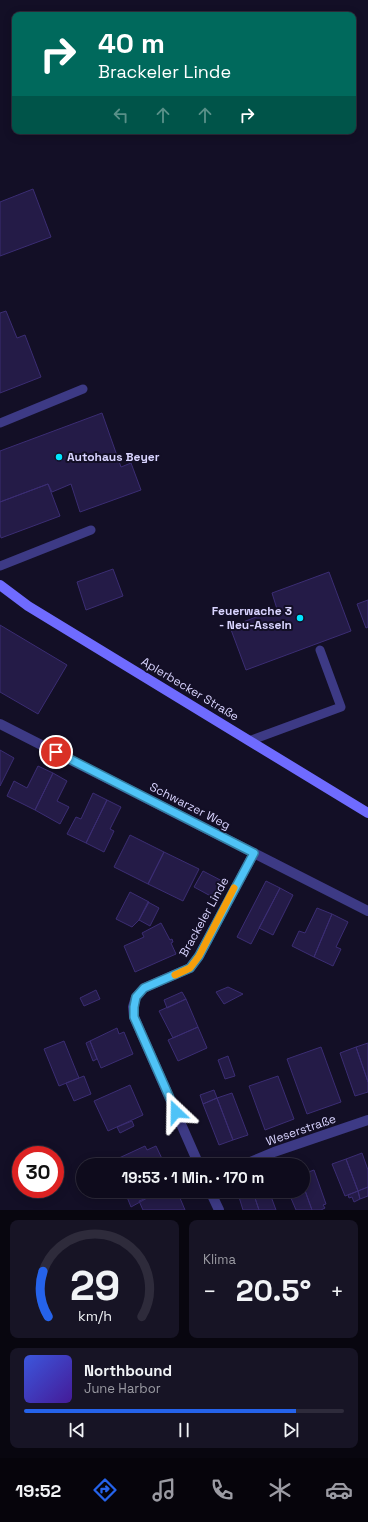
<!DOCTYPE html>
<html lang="de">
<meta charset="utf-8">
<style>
body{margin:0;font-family:"Space Grotesk",sans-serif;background:#171425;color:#f1f3f6;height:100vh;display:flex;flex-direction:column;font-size:15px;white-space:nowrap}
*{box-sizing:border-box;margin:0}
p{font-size:13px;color:#9b9ba3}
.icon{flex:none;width:22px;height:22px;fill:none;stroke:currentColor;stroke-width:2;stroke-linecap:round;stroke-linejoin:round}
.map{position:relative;height:1210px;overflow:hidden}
.drawer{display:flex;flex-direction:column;gap:10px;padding:10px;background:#08060f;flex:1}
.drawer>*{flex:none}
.hud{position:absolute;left:12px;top:12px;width:344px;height:122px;border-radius:8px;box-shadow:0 2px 10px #0003,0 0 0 1px #2e2b3b;background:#00695c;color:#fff;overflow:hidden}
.speed{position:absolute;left:12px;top:1146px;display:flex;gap:8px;font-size:20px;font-weight:700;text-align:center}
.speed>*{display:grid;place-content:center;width:52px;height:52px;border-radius:50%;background:#0e0b1c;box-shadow:0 2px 10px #0003,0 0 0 1px #2e2b3b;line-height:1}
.speed .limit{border:6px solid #d22;background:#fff;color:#111}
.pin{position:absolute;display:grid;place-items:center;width:34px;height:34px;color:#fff;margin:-17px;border:2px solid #fff;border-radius:50%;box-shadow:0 1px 4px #0007}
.me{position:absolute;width:44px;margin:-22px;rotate:337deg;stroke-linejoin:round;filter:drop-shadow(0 0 3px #0008)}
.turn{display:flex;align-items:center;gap:14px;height:84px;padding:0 20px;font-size:18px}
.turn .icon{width:52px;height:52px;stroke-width:2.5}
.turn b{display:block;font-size:28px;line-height:34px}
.lanes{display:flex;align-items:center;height:38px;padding:0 20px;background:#0003;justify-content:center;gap:20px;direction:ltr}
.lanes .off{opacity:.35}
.big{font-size:30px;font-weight:600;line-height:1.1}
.drawer .widget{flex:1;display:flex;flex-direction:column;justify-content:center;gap:6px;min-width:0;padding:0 14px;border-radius:8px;background:#171425}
.drawer .dial{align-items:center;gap:0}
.dial svg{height:104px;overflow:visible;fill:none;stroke:#2e2b3b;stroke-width:7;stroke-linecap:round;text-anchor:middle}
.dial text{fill:#f1f3f6;stroke:none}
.song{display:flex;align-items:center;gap:12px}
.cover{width:48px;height:48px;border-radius:6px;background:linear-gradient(135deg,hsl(230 70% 55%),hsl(260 70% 35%))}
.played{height:4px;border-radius:2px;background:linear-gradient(90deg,#2563eb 85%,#2e2b3b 85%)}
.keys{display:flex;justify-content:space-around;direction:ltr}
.heat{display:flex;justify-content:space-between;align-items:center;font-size:22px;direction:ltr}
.drawer .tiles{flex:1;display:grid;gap:10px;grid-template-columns:1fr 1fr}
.widget:last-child{grid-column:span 2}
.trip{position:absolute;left:76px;top:1158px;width:234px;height:40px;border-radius:20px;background:#0e0b1c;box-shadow:0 2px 10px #0003,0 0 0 1px #2e2b3b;font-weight:600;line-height:40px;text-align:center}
.tab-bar{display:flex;height:64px;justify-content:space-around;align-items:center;background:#06040b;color:#9b9ba3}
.tab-bar .icon{width:28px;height:28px}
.tab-bar .on{color:#2563eb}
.tab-bar b{font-size:18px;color:#f1f3f6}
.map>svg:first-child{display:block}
.building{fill:#241b47;stroke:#3b2d73}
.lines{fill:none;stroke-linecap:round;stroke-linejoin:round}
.service{stroke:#3d3a85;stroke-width:9}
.minor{stroke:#3d3a85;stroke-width:10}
.secondary{stroke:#6f6bff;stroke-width:10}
.route-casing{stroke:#337fa1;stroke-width:10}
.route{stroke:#4fc3f7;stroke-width:7}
.slow{stroke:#f59e0b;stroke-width:7}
.poi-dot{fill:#00e5ff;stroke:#130f26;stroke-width:1.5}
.labels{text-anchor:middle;stroke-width:4;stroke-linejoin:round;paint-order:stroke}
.poi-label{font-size:12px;font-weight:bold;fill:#d9d4ff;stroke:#130f26;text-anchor:start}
.street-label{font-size:12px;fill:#d9d4ff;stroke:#130f26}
</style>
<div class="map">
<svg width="368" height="1210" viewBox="0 0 368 1210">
<rect width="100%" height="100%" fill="#130f26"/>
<path class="building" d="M 33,189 L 51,237 L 0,256 L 0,202 Z
M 6,311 L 17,338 L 25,335 L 41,377 L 0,393 L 0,313 Z
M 102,413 L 121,467 L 131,463 L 141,490 L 80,512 L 71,484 L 52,492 L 48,484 L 0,502 L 0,451 Z
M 48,484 L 60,516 L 1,538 L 0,534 L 0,502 Z
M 113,569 L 123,596 L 86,610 L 77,582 Z
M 329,572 L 351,631 L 246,670 L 230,627 L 277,609 L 272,593 Z
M 368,600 L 368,627 L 366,628 L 357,604 Z
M 0,625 L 67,665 L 38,714 L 0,692 Z
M 0,750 L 14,758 L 0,786 Z
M 38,766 L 53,773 L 35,810 L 7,796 L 14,781 L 27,788 Z
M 53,773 L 67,781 L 57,801 L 69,807 L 60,824 L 35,810 Z
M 93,793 L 107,800 L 86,843 L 67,834 L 76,817 L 81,819 Z
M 107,800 L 121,807 L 110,829 L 114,831 L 104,852 L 86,843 Z
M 130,835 L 164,852 L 148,884 L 114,867 Z
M 164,852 L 199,869 L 183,901 L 148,884 Z
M 203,871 L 226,883 L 218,900 L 194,887 Z
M 266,881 L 280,888 L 251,944 L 237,937 Z
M 280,888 L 293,895 L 273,935 L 259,928 Z
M 130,892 L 149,902 L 139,920 L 132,927 L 116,919 Z
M 148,902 L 159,908 L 150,926 L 139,920 Z
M 317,908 L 332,914 L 314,957 L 292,946 L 299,931 L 305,933 Z
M 332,914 L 348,922 L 336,947 L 341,949 L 333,966 L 314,957 Z
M 161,923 L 170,940 L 172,939 L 173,942 L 171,943 L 176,954 L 135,972 L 124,946 L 144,937 L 142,933 Z
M 228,987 L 243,994 L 224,1004 L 216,992 Z
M 96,990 L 100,999 L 84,1006 L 80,998 Z
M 182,992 L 186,999 L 167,1008 L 164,1000 Z
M 186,999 L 198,1027 L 173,1038 L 159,1011 Z
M 198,1027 L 207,1048 L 178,1061 L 168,1040 Z
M 117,1028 L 119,1034 L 124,1032 L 133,1054 L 101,1068 L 90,1041 Z
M 64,1041 L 79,1078 L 59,1086 L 44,1049 Z
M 90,1041 L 97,1059 L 93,1061 L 86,1043 Z
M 368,1043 L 368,1082 L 356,1047 Z
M 321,1047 L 341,1102 L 307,1114 L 287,1059 Z
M 356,1047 L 368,1082 L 368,1092 L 355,1096 L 340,1053 Z
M 228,1056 L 235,1076 L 225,1079 L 218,1060 Z
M 84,1076 L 91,1094 L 74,1101 L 66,1083 Z
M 278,1076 L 294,1119 L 265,1130 L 249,1086 Z
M 130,1085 L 143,1115 L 108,1131 L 94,1101 Z
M 214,1090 L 217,1098 L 203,1104 L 200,1095 Z
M 232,1093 L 248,1135 L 233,1140 L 217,1098 Z
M 217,1098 L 233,1140 L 219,1145 L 203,1104 Z
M 132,1121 L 134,1126 L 120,1133 L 117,1127 Z
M 145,1146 L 147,1150 L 156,1146 L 165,1165 L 122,1165 L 119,1158 Z
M 362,1153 L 368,1170 L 368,1187 L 358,1191 L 346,1159 Z
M 346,1159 L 358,1191 L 345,1196 L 332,1164 Z
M 314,1170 L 326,1204 L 323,1205 L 325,1208 L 321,1210 L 312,1210 L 303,1185 L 303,1174 Z
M 303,1185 L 312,1210 L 296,1210 L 288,1191 L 303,1191 Z
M 368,1187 L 368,1196 L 360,1199 L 358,1191 Z
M 124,1191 L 142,1191 L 127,1197 Z
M 142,1191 L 146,1191 L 149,1197 L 131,1207 L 127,1197 Z
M 175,1191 L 177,1191 L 185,1210 L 143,1210 L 139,1201 L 157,1194 L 159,1198 Z
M 257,1191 L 269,1191 L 276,1210 L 259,1210 L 253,1192 Z
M 358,1191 L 360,1199 L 354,1202 L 352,1197 L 349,1198 L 348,1195 Z
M 253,1192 L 259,1210 L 243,1210 L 239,1197 Z"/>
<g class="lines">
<path class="service" d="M 0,423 L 83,389
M 0,566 L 91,530
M 249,741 L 341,707 L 320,650"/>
<path class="minor" d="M 0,724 L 368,911
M 199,1165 L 134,1017 L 133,1007 L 136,997 L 144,988 L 190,968 L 199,956 L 254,853
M 243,1165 L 274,1152 L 368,1120
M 210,1191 L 219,1210"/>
<path class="secondary" d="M 0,585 L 28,606 L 368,813"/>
</g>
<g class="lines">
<defs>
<path id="route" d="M 56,752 L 254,853 L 199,956 L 190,968 L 144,988 L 136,997 L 134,1007 L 134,1017 L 176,1112"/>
</defs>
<use href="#route" class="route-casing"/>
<use href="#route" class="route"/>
<path class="slow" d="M 175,975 L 190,968 L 199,956 L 234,888"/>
</g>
<g class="poi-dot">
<circle cx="59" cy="457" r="4"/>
<circle cx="300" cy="618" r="4"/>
</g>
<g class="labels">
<g class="poi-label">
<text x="67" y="461">Autohaus Beyer</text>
<text x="292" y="615" text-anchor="end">Feuerwache 3<tspan x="292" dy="14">- Neu-Asseln</tspan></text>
</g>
<g class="street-label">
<text transform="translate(190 689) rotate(31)" y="4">Aplerbecker Straße</text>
<text transform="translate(190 806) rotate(27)" y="4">Schwarzer Weg</text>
<text transform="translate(204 917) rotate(-61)" y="4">Brackeler Linde</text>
<text transform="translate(301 1130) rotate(-19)" y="4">Weserstraße</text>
</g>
</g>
</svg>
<div class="speed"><div class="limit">30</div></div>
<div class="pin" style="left:56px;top:752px;background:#d93025"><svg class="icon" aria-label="arrive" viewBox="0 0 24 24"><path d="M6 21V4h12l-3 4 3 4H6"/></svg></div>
<svg class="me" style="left:176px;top:1112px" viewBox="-20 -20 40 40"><path d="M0-17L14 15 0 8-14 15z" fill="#4fc3f7" stroke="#fff" stroke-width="4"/></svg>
<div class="trip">19:53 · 1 Min. · 170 m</div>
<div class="hud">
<div class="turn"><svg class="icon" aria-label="right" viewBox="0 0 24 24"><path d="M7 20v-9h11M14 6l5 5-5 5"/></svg><div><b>40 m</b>Brackeler Linde</div></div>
<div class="lanes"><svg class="icon off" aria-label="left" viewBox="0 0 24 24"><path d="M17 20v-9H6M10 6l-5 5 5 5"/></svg><svg class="icon off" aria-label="ahead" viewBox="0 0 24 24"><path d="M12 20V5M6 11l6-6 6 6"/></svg><svg class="icon off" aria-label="ahead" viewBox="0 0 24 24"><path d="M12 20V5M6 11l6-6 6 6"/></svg><svg class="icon" aria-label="right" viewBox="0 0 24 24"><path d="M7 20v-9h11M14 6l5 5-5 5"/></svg></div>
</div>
</div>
<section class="drawer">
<div class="tiles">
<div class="widget dial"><svg viewBox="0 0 100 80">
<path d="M14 69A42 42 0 1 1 86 69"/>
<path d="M14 69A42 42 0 0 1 10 34" stroke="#2563eb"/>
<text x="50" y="56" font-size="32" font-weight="700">29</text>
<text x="50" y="72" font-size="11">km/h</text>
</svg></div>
<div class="widget"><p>Klima</p>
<div class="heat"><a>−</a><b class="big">20.5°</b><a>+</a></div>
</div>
<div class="widget">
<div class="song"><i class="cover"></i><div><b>Northbound</b><p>June Harbor</p></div></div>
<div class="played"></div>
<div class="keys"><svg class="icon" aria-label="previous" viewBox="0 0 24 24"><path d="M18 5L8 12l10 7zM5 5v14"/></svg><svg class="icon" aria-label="pause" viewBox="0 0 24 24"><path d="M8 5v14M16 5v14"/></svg><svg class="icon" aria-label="next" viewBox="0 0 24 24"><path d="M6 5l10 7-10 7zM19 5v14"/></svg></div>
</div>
</div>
</section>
<nav class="tab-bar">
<b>19:52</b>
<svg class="icon on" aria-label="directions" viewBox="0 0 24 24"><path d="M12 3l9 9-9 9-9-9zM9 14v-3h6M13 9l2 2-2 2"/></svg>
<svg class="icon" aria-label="music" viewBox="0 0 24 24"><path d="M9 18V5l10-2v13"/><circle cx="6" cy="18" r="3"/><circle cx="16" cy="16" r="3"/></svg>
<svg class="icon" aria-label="phone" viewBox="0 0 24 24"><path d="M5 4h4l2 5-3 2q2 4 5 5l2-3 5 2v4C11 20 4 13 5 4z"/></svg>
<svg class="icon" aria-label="climate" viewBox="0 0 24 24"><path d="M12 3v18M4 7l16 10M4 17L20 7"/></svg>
<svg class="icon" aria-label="car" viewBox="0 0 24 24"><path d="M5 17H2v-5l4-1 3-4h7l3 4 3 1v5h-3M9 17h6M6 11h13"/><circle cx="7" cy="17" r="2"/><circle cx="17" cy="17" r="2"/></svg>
</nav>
